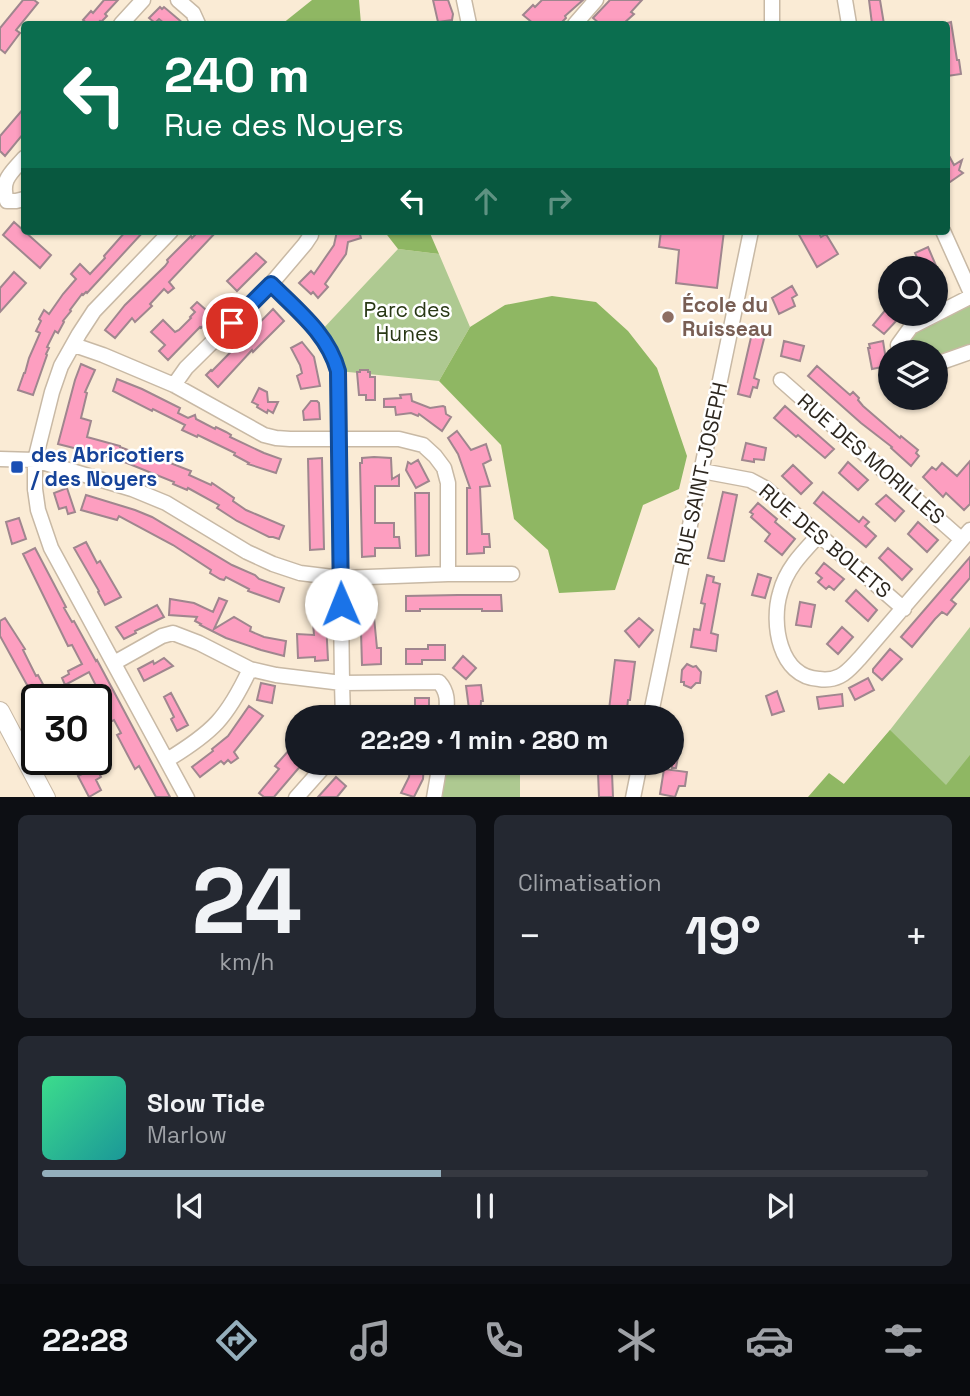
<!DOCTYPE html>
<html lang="fr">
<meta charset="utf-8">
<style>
body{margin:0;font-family:"Space Grotesk",sans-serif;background:#242831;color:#f1f3f6;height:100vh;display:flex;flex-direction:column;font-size:26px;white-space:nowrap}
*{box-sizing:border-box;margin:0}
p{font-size:23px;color:#9ea1a6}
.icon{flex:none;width:38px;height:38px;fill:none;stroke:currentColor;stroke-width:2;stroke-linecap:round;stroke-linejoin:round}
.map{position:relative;height:797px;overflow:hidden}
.details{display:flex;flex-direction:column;gap:18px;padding:18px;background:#0d0f14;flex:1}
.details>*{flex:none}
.guide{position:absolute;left:21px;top:21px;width:929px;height:214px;border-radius:7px;box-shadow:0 2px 5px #0004;background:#0b6e4f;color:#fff;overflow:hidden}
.tools{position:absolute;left:878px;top:256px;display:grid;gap:14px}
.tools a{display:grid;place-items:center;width:70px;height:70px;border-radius:50%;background:#171b24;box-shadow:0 2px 5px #0004;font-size:35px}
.speed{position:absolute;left:21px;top:684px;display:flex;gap:14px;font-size:35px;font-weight:700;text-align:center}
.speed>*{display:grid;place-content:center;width:91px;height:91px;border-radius:50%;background:#171b24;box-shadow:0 2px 5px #0004;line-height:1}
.speed .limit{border:4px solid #111;border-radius:10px;background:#fff;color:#111}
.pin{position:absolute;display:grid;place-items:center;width:60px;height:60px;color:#fff;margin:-30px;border:4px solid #fff;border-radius:50%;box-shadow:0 2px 7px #0007}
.me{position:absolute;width:77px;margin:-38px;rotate:359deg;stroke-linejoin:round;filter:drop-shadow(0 0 5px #0008)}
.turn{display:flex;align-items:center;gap:24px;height:147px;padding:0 28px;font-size:32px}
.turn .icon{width:91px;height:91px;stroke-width:2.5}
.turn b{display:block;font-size:49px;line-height:60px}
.lanes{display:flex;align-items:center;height:66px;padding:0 28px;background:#0003;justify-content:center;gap:35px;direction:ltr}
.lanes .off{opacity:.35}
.big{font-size:52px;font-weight:700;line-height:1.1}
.details .widget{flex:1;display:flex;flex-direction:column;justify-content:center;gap:10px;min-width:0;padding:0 24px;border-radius:10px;background:#242831}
.details .dial{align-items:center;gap:0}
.dial b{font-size:91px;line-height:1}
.song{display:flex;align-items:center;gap:21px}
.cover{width:84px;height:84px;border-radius:10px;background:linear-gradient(135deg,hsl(150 70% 55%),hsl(180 70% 35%))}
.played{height:7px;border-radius:4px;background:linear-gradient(90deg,#94afbc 45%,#363941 45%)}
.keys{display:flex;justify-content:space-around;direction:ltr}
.heat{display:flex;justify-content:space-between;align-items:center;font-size:38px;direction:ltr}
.details .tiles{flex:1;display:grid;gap:18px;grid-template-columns:1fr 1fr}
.widget:last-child{grid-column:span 2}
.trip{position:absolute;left:285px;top:705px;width:399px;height:70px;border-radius:35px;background:#171b24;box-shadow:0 2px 5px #0004;font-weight:700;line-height:70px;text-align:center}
.tabs{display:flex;height:112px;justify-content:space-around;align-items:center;background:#090b0e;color:#9ea1a6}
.tabs .icon{width:49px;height:49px}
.tabs .selected{color:#94afbc}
.tabs b{font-size:32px;color:#f1f3f6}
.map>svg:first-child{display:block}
.green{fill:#aec991}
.forest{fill:#8fb763}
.building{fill:#fd9ec0;stroke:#9f868e;stroke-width:2}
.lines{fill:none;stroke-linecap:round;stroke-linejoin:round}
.minor-casing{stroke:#c8b9a5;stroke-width:17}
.major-casing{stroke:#c8b9a5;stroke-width:20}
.minor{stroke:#fff;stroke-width:14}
.major{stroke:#fff;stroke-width:18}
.route-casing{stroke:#114b97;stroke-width:18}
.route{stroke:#1a73e8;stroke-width:12}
.education-dot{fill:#8d6e63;stroke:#fff;stroke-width:2.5}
.transit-dot{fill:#1a4fb4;stroke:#fff;stroke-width:2.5}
.labels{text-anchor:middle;stroke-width:5;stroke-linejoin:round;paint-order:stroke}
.education-label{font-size:21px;font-weight:bold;fill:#785e54;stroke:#fff;text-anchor:start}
.park-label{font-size:21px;fill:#283714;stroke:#fff}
.transit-label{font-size:21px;font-weight:bold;fill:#164399;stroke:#fff;text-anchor:start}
.street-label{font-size:21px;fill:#2d271f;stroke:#fff}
</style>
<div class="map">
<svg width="970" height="798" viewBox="0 0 970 798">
<rect width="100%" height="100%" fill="#faebd5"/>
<path class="green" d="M 398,249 L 439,254 L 470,327 L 439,381 L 338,371 L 320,332 Z
M 970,297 L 970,352 L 936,364 L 936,352 L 900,352 L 902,338 Z
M 970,627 L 970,797 L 832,798 L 890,730 Z
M 440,763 L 520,763 L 520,797 L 445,798 L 436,793 Z"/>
<path class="forest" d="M 312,0 L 359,0 L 361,24 L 282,24 Z
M 384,231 L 429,231 L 439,254 L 398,249 Z
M 552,296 L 596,302 L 628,331 L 657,368 L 687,456 L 679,489 L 643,505 L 615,590 L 559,593 L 548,550 L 514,519 L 501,445 L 439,381 L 470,327 L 505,305 Z
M 890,730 L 946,785 L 970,755 L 970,797 L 808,797 L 829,773 L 844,784 Z"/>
<path class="building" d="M 23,0 L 34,0 L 38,3 L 16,30 L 20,33 L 5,53 L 0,49 L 0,28 Z
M 104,0 L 118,0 L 105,14 L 107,16 L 101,22 L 100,21 L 97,24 L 88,24 L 83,20 L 91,11 L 93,13 Z
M 433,0 L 448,0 L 453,14 L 452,20 L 438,22 Z
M 542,0 L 583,0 L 565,16 L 566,18 L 560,24 L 534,24 L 523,15 L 533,5 L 535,7 Z
M 610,0 L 642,0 L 631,12 L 634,14 L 623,24 L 600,24 L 593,18 Z
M 869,0 L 880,0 L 884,24 L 872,24 Z
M 160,7 L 162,9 L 164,7 L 184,24 L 165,24 L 159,19 L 155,23 L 149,18 Z
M 951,22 L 957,60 L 959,60 L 961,74 L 947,76 L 947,23 Z
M 24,108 L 24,133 L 5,156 L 0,151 L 0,136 Z
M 947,152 L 954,165 L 962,160 L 959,170 L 963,173 L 947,184 Z
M 14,222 L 51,255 L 40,268 L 3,235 Z
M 126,231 L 144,231 L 87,293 L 86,292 L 83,295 L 82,294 L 70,310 L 71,311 L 63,321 L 64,322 L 58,333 L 55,331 L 47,347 L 49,348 L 46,354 L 47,355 L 33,395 L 18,390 L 24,373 L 25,373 L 29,358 L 40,333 L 36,331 L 41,321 L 39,319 L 44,310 L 49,314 L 63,294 L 76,279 L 71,274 L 80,264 L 90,274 L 105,258 L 104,256 Z
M 199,231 L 217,231 L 169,282 L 174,288 L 168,293 L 164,289 L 150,304 L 152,306 L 135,322 L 132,318 L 115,338 L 105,330 L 125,305 L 165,266 L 168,262 L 167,260 L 191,236 L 192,238 Z
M 337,231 L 359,231 L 361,238 L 348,242 L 346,254 L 325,284 L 328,287 L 318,298 L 313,292 L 311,294 L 299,283 L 311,271 L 314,274 L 334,245 Z
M 661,231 L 724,231 L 717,288 L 676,283 L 679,250 L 659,247 Z
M 802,231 L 818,231 L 821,237 L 826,234 L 838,254 L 817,267 L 798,233 Z
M 928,247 L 937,268 L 922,268 L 915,253 Z
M 256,253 L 266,262 L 237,291 L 227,281 Z
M 14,272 L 26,283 L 0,312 L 0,288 Z
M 792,286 L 797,295 L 792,298 L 795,306 L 779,314 L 772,298 Z
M 197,302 L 213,316 L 201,328 L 200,327 L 168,360 L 159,351 L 165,345 L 151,332 L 163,320 L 175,332 L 179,330 L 191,318 L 190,317 L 195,312 L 191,308 Z
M 891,303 L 891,313 L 900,313 L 897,318 L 898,319 L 884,334 L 873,325 Z
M 273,309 L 284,321 L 253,352 L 252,350 L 218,387 L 206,375 L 211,370 L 212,371 Z
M 752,333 L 765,335 L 754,378 L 759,380 L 757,388 L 753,387 L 750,397 L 738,394 Z
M 784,341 L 804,346 L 800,361 L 781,356 Z
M 883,341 L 887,366 L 872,369 L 868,348 L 870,348 L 869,344 Z
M 302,342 L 314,357 L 320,386 L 301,389 L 297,376 L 302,373 L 300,365 L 291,348 Z
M 81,364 L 95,370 L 85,392 L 87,393 L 81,418 L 91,421 L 87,437 L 120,446 L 120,447 L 141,455 L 142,452 L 191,471 L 189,475 L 211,485 L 212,483 L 234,498 L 233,501 L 246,510 L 284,526 L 279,539 L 273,537 L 269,537 L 237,521 L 217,508 L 219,505 L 188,488 L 187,490 L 173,484 L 174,482 L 117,459 L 58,444 L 75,380 Z
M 817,366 L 850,395 L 853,392 L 859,398 L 858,400 L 863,406 L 900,438 L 901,436 L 918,450 L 916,453 L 919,456 L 911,466 L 891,448 L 892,447 L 861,423 L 808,376 Z
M 360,370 L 368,370 L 368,372 L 370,372 L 370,377 L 375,377 L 375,400 L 366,400 L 366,395 L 359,395 L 357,372 L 360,372 Z
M 117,379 L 142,389 L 180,408 L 178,413 L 188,418 L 195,415 L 196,419 L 215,429 L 216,427 L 226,432 L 231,435 L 230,437 L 264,453 L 281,459 L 276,473 L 248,464 L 249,463 L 234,455 L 235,453 L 206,439 L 198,435 L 197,437 L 182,430 L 185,425 L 153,409 L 152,411 L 113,391 Z
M 259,388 L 267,392 L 268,402 L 278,402 L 273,413 L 268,410 L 267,413 L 257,407 L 258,405 L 252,402 Z
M 411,394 L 412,401 L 430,408 L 443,406 L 445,407 L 446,414 L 451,417 L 442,431 L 419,414 L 418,416 L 411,413 L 396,415 L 395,407 L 384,407 L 384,399 L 401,398 L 400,395 Z
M 311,401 L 317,401 L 319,403 L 320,419 L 304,420 L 303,411 Z
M 785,406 L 834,449 L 825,458 L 798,435 L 796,437 L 774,418 Z
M 457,431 L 471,450 L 486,444 L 491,460 L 483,464 L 490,486 L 480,487 L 482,534 L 489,534 L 490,547 L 484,547 L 484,553 L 467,554 L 467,488 L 470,488 L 458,454 L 448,438 Z
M 746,443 L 766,448 L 764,460 L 754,459 L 754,462 L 742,460 Z
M 374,457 L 391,458 L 392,479 L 399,475 L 399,486 L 375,486 L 375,523 L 394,523 L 394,537 L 399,537 L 400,548 L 375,548 L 375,556 L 362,557 L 360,463 L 362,463 L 362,458 Z
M 322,458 L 324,549 L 310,550 L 308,459 Z
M 418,460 L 429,481 L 416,488 L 406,470 L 408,462 L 411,464 Z
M 970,461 L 970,504 L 964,510 L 946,493 L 943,497 L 923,477 L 932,467 L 936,470 L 942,463 L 957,476 Z
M 848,462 L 868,480 L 858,490 L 839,473 Z
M 793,465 L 812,483 L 801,494 L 782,476 Z
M 67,488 L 75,512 L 68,514 L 66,507 L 59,509 L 54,493 Z
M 723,492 L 737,495 L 724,561 L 721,561 L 708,558 Z
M 823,492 L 859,522 L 863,517 L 869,522 L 865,526 L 876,536 L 866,547 L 814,503 Z
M 415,493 L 429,493 L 429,555 L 416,556 Z
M 86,495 L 135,510 L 152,517 L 232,565 L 255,575 L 259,579 L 284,588 L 279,602 L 248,591 L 249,589 L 226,577 L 224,580 L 220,579 L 210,573 L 211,570 L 173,545 L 119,516 L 117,520 L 81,510 Z
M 886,495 L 904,511 L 895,521 L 876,504 Z
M 758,503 L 777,519 L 775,522 L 795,539 L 782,555 L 765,541 L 770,534 L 751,517 L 753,514 L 750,512 Z
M 19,518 L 26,539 L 12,544 L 6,522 Z
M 918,522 L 938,540 L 927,552 L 908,534 Z
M 86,542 L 97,563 L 100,561 L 121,597 L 105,605 L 98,592 L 99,591 L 74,548 Z
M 35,548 L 66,607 L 64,608 L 72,622 L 74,621 L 96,661 L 97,660 L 170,797 L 156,797 L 139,766 L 135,769 L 117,735 L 121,733 L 114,720 L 108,723 L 103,712 L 108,709 L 89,672 L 65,685 L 62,678 L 69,674 L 68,671 L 82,664 L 72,645 L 68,646 L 23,554 Z
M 888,548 L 912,569 L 902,580 L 879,558 Z
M 970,557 L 970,578 L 951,600 L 956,604 L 947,615 L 942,612 L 935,619 L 912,647 L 901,637 Z
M 824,563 L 844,579 L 834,590 L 829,586 L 826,589 L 818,582 L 822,578 L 816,573 Z
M 758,574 L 771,578 L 765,598 L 752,595 Z
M 707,575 L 714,577 L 713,582 L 720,584 L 711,633 L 718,635 L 716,651 L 691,647 L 694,629 L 700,630 L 705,604 L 701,603 Z
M 856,590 L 877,610 L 868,621 L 846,601 Z
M 458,595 L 501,595 L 502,611 L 482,611 L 482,609 L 420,609 L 420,611 L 406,611 L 406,596 Z
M 360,597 L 372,597 L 377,648 L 381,648 L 381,664 L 362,665 Z
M 219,598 L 227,601 L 214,629 L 234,617 L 251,627 L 250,631 L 264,637 L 286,641 L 284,656 L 261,650 L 226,638 L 200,625 L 201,624 L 195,621 L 197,617 L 169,615 L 170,599 L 194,603 L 213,612 Z
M 800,602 L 815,605 L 811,627 L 796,625 Z
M 157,605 L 164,617 L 135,631 L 136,633 L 124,639 L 116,627 Z
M 5,618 L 25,649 L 23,650 L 36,676 L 38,675 L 45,688 L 32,694 L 0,636 L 0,621 Z
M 639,618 L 653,630 L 639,647 L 625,631 Z
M 326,622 L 328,660 L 315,661 L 315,657 L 298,658 L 297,634 L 314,635 L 313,623 Z
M 842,627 L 853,637 L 838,654 L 827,644 Z
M 428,645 L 445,645 L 445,660 L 422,660 L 422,664 L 406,664 L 406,649 L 428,649 Z
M 890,649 L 902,659 L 882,680 L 873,672 L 873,669 Z
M 463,656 L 476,668 L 466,679 L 453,668 Z
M 164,658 L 173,666 L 144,681 L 138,669 L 153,661 L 154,664 Z
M 615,660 L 635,662 L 630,700 L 628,700 L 626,718 L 608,718 Z
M 687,664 L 693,667 L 696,666 L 701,672 L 700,683 L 696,683 L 691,688 L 684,685 L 684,682 L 681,682 L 682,670 Z
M 868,678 L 874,690 L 855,700 L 849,688 Z
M 261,683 L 275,686 L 272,703 L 257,700 Z
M 481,685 L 483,701 L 481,701 L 480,718 L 466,718 L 467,709 L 469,709 L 466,686 Z
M 777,691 L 784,711 L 772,715 L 766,696 Z
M 171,693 L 188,725 L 177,731 L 171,719 L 174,717 L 164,697 Z
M 842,694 L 843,706 L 819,709 L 817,697 Z
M 415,698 L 429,698 L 429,718 L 396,718 L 396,709 L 409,710 L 409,706 L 415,706 Z
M 249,706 L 263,716 L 234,752 L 238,758 L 231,763 L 228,760 L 224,764 L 221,761 L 200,777 L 192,767 L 213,751 L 212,749 L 228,736 Z
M 672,732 L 682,734 L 676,768 L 672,768 Z
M 298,740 L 298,763 L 303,763 L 274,797 L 264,797 L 259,793 L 279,769 L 275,766 Z
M 74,760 L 92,760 L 101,777 L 96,780 L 101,790 L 89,797 L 78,776 L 82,774 Z
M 411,763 L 424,763 L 423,779 L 414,797 L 401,793 L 409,777 Z
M 664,769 L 687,772 L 685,786 L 679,786 L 675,797 L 660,794 Z
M 598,772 L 612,773 L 613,797 L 599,797 Z
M 336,777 L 346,786 L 337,797 L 318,797 Z"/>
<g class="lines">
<defs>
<path id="minor" d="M 178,0 L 193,13 L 198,24
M 464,0 L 469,24
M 845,0 L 849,24
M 121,24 L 143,0
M 575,24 L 596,0
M 772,24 L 772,0
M 24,158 C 11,173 0,180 7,201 L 16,201 L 24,199
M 171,231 L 94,311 L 79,334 L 61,366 L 52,392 L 35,460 L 35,489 L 38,510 L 51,548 L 187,798
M 943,231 L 970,291
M 271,284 C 297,310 328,334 338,371 L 342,683 L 343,718
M 74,345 L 103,355 L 174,385 L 264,435 L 276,438 L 290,439 L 399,439 L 423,445 L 435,456 L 444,468 L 448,483 L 448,574
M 900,352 L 898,345 L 911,327 L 970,297
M 936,364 L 970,352
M 781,380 L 961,539
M 174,385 L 186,368 L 271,284 L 305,244 L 311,235 L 311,231
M 0,459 L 35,460 L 132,489 L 166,503 L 247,552 L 273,564 L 300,573 L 341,578 L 448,574 L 512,574
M 702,471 L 750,480 L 765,488 L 904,609
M 819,535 C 802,553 786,569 780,593 C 771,623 779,677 819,679 C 826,680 834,679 840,676 C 848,672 854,664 860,658 L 970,530
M 114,663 L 162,636 L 173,633 L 199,643 L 250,669 L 276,675 L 342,683 L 439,682 C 449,693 447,704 446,718
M 650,718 L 751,231
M 167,760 C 213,732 227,718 250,669
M 296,798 L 327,763
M 434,798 L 440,763
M 633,798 L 640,763"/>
<path id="major" d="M 0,711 L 46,798"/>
</defs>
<use href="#minor" class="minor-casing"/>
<use href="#major" class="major-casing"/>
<use href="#minor" class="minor"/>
<use href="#major" class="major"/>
</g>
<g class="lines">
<defs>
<path id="route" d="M 232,323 L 271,284 C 297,310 328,334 338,371 L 341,604"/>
</defs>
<use href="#route" class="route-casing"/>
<use href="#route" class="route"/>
</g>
<circle class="education-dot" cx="668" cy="317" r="7"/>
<rect class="transit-dot" x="10" y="460" width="14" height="14" rx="3.5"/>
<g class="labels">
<g class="education-label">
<text x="682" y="312">École du<tspan x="682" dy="24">Ruisseau</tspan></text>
</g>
<g class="park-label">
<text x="407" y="317">Parc des<tspan x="407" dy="24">Hunes</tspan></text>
</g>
<g class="transit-label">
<text x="31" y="462">des Abricotiers<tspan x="31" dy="24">/ des Noyers</tspan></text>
</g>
<g class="street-label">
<text transform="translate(871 459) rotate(41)" y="7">RUE DES MORILLES</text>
<text transform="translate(701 474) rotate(-78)" y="7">RUE SAINT-JOSEPH</text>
<text transform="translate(825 541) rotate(40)" y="7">RUE DES BOLETS</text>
</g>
</g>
</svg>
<div class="tools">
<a><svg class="icon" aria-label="search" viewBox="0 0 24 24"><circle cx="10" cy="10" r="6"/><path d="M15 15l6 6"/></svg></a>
<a><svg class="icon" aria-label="layers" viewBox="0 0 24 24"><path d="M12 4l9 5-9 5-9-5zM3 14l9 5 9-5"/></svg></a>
</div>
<div class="speed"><div class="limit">30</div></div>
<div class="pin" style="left:232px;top:323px;background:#d93025"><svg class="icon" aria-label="arrive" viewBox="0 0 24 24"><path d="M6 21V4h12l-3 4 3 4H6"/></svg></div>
<svg class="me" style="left:341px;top:604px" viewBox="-20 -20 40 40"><circle r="19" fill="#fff"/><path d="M0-13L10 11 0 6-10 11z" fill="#1a73e8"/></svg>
<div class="trip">22:29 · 1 min · 280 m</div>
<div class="guide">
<div class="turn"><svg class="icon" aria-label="left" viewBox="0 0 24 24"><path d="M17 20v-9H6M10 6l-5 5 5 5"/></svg><div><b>240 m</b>Rue des Noyers</div></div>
<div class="lanes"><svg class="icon" aria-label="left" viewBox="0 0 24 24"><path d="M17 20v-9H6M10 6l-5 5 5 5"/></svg><svg class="icon off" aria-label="ahead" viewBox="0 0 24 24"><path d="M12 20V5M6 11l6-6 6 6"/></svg><svg class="icon off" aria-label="right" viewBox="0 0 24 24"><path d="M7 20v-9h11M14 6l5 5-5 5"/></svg></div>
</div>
</div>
<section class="details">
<div class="tiles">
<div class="widget dial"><b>24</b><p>km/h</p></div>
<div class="widget"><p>Climatisation</p>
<div class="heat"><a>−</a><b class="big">19°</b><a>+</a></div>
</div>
<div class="widget">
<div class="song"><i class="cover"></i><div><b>Slow Tide</b><p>Marlow</p></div></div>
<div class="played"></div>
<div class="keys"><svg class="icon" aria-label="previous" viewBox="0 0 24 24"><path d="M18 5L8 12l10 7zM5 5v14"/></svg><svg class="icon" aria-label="pause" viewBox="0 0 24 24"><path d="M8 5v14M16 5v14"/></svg><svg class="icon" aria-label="next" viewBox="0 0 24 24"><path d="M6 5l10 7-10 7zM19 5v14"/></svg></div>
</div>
</div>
</section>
<nav class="tabs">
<b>22:28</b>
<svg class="icon selected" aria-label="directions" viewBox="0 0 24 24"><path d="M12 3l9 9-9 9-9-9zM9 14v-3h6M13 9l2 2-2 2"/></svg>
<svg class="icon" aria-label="music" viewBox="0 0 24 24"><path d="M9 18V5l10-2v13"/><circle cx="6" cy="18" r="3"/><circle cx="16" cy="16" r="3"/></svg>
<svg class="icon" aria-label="phone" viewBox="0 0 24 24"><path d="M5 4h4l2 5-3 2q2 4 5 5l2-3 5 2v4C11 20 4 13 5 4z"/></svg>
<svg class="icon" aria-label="climate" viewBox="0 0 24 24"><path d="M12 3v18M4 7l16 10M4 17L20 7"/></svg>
<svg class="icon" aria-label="car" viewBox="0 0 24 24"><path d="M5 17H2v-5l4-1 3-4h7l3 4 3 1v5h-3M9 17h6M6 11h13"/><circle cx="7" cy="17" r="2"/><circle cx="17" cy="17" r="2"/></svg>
<svg class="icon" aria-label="filters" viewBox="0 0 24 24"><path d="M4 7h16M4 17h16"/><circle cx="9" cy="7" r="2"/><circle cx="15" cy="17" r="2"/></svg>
</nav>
